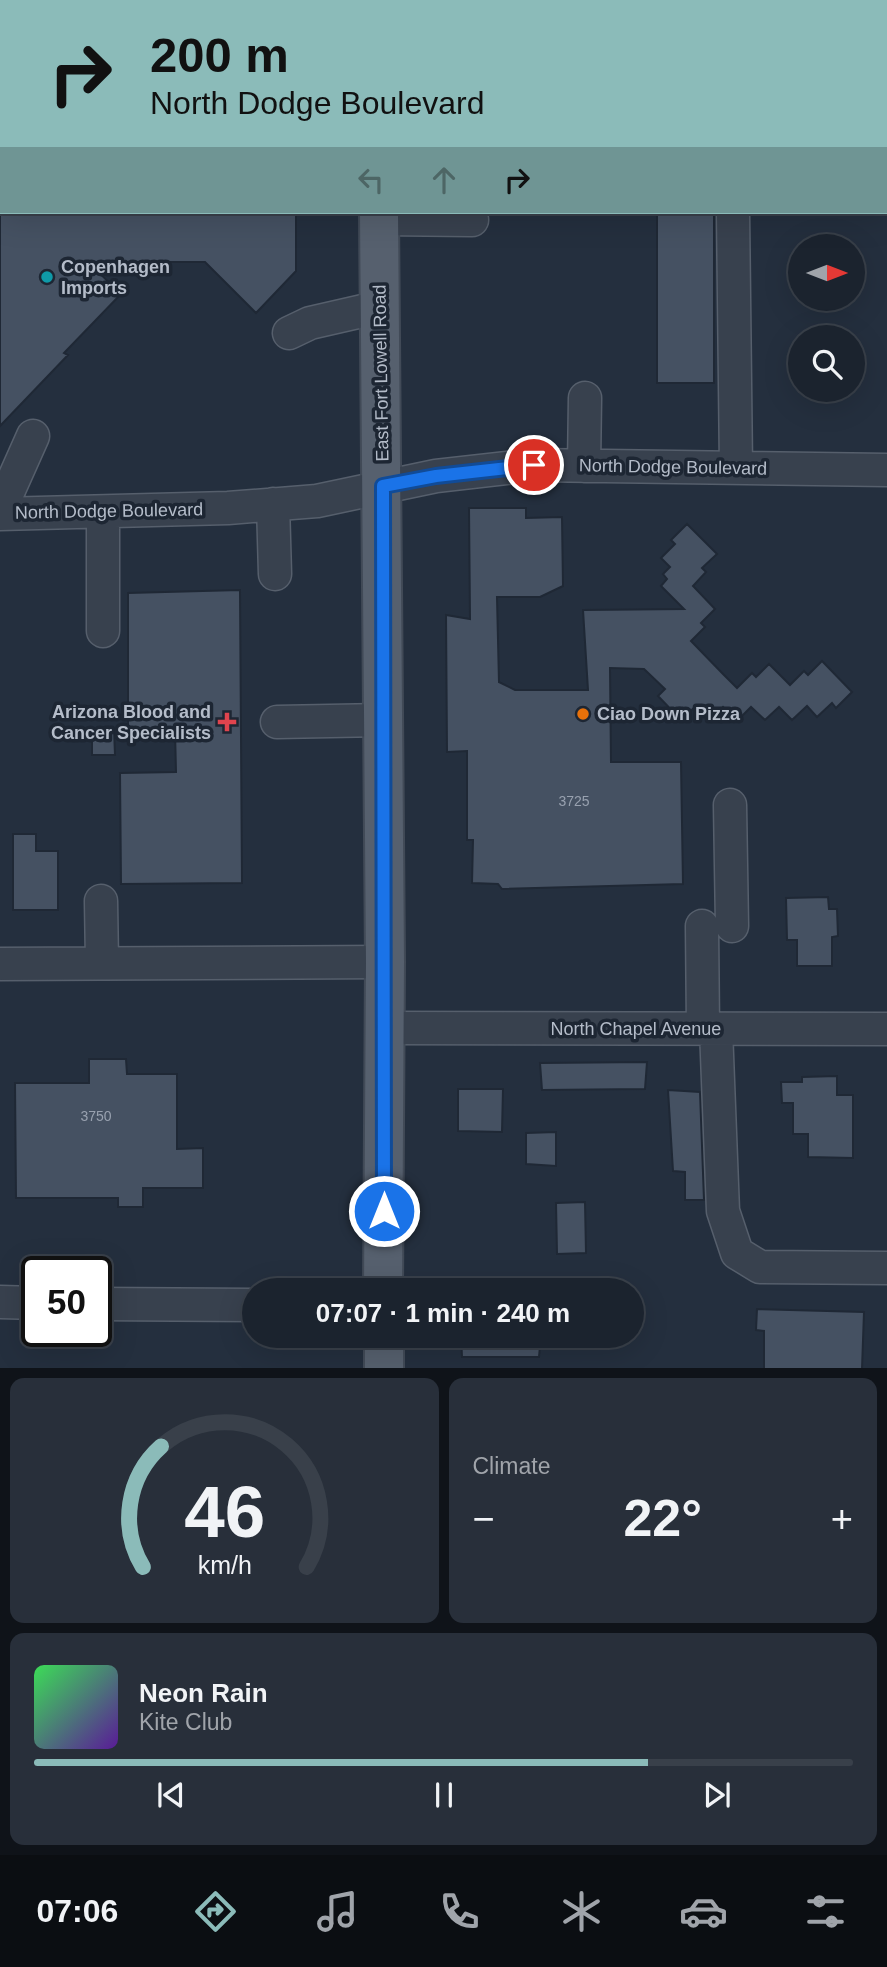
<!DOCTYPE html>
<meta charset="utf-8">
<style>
body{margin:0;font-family:Helvetica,sans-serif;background:#282f3a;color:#f1f3f6;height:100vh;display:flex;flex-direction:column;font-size:26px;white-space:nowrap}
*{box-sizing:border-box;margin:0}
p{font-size:23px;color:#a0a4aa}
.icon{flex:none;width:38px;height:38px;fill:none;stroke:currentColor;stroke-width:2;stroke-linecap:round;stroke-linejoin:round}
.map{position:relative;height:1368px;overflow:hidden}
.side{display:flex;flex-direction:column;gap:10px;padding:10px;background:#0f1319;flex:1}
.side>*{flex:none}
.guide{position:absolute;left:0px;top:0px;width:887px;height:214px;box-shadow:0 7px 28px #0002,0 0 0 2px #39404a;background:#8bbbb9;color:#111;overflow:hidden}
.needle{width:46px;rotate:90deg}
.fabs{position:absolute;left:788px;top:234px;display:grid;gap:14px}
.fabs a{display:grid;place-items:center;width:77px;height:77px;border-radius:50%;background:#1b232e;box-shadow:0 7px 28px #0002,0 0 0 2px #39404a;font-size:35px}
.speed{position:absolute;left:21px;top:1256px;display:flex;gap:14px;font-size:35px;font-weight:700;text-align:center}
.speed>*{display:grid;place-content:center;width:91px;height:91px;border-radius:50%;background:#1b232e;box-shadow:0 7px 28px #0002,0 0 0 2px #39404a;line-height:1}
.speed .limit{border:4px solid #111;border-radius:10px;background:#fff;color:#111}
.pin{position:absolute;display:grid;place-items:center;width:60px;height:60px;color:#fff;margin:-30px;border:4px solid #fff;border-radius:50%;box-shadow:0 2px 7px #0007}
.me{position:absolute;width:77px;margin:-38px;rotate:0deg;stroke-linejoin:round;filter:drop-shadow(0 0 5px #0008)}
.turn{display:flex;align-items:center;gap:24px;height:147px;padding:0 35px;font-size:32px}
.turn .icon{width:91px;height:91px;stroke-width:2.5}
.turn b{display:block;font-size:49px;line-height:60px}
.lanes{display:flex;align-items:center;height:66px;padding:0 35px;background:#0003;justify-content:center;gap:35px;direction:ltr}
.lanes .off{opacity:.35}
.big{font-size:52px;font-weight:800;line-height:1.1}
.side .card{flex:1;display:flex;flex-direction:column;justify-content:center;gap:10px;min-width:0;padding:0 24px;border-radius:14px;background:#282f3a}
.side .dial{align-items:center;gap:0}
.dial svg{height:182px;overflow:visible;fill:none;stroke:#39404a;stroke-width:7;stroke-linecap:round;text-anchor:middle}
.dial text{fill:#f1f3f6;stroke:none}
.song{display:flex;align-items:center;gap:21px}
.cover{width:84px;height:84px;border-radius:10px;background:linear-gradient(135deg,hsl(130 70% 55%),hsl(270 70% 35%))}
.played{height:7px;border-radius:4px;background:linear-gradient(90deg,#8bbbb9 75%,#39404a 75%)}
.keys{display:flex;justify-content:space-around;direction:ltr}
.heat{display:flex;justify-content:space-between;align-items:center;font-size:38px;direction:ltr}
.side .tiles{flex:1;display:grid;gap:10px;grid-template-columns:1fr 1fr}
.card:last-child{grid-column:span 2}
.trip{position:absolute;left:242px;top:1278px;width:402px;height:70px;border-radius:35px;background:#1b232e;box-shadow:0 7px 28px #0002,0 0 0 2px #39404a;font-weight:800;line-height:70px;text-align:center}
.tab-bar{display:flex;height:112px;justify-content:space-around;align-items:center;background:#0b0e12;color:#a0a4aa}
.tab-bar .icon{width:49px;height:49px}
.tab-bar .selected{color:#8bbbb9}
.tab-bar b{font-size:32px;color:#f1f3f6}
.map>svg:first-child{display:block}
.building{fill:#455162;stroke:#1f2835;stroke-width:2}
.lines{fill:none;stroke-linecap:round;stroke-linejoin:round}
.minor-casing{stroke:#565f6c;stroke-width:35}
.major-casing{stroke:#414a57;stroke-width:42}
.minor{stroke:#38414e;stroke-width:32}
.major{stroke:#56606e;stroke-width:38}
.route-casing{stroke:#114b97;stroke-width:18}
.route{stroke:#1a73e8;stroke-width:12}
.culture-dot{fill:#0f9aa8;stroke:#1d2633;stroke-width:2.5}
.food-dot{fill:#e8710a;stroke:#1d2633;stroke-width:2.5}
.health-dot{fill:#e0444e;stroke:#1d2633;stroke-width:2.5}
.labels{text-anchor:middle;stroke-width:7;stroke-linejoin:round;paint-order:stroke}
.number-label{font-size:14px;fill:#98a1af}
.poi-label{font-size:18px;font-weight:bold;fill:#b4bcc9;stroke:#1d2633;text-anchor:start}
.street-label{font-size:18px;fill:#b4bcc9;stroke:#1d2633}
</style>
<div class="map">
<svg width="887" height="1369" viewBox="0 0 887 1369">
<rect width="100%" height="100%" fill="#242f3e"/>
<path class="building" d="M 0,212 L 296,212 L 296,271 L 256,313 L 205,262 L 88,262 L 121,294 L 64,353 L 68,355 L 0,426 Z
M 657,212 L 714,212 L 714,383 L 657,383 Z
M 469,508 L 526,508 L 526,518 L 562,517 L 563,586 L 540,597 L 497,597 L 499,682 L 515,690 L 588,690 L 583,610 L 684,609 L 661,586 L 667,579 L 663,574 L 670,567 L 661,558 L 675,544 L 671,540 L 687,524 L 717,554 L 702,568 L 706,572 L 693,586 L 715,609 L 701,623 L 705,627 L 691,641 L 723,674 L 737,688 L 752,673 L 756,677 L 769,664 L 790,685 L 804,671 L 808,675 L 822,661 L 852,692 L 836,708 L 832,703 L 817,717 L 807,706 L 792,720 L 779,707 L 765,720 L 751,707 L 737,721 L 723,707 L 709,721 L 695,707 L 681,720 L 658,696 L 665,689 L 644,669 L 610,668 L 611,762 L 681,762 L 683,884 L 502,889 L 498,884 L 472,883 L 473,840 L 467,840 L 467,751 L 447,752 L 446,615 L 470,619 Z
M 240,590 L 242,883 L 121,884 L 120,773 L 176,772 L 175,731 L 128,731 L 128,593 Z
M 92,729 L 114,729 L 115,755 L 92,755 Z
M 13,834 L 36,834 L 36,851 L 58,851 L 58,910 L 13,910 Z
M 828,897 L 829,909 L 837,909 L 838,936 L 832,937 L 832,966 L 797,966 L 797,940 L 787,940 L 786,898 Z
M 89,1059 L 126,1059 L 127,1074 L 177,1074 L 177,1149 L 203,1148 L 203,1188 L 143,1188 L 143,1207 L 118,1207 L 118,1198 L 16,1198 L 15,1083 L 89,1083 Z
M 647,1062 L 645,1089 L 542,1090 L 540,1063 Z
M 837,1076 L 837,1095 L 853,1095 L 853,1158 L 808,1157 L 808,1134 L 793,1134 L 793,1103 L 782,1103 L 781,1082 L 802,1082 L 802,1077 Z
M 458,1089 L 503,1089 L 502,1132 L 458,1131 Z
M 668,1090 L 700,1092 L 704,1200 L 685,1200 L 685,1172 L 673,1171 Z
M 556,1132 L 556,1166 L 526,1164 L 526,1133 Z
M 585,1202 L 586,1253 L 557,1254 L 556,1203 Z
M 757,1309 L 864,1312 L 862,1369 L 764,1369 L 764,1331 L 756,1330 Z
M 461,1335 L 541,1335 L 539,1357 L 462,1357 Z"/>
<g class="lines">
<defs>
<path id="minor" d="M 733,212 L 736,468
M 379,219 L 472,220
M 289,333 L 310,323 L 380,307
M 584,466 L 585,398
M 273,504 L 275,574
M 0,510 L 33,436
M 103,512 L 103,631
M 0,514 L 228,508 L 317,501 L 436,476 L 534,465 L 887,470
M 277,722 L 383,720
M 730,805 L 732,926
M 101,901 L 102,963
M 702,926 L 703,1029
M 0,964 L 385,962
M 384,1028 L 887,1029
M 716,1029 L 723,1211 L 737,1253 L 760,1267 L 887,1268
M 0,1302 L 37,1303
M 96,1304 L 254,1305"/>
<path id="major" d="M 375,0 L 375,2
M 379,212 L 385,962 L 383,1290
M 384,1335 L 384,1369"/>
</defs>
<use href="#minor" class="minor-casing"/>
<use href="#major" class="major-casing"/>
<use href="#minor" class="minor"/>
<use href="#major" class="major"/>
</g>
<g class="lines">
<defs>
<path id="route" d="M 384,1211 L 383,486 L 436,476 L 534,465"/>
</defs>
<use href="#route" class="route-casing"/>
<use href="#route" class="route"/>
</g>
<circle class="culture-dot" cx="47" cy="277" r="7"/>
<circle class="food-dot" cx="583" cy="714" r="7"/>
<path class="health-dot" d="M223.5 711.5h7v7h7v7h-7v7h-7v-7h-7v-7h7z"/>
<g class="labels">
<g class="number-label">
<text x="574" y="806">3725</text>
<text x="96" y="1121">3750</text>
</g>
<g class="poi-label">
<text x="61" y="273">Copenhagen<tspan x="61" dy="21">Imports</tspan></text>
<text x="211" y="718" text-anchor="end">Arizona Blood and<tspan x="211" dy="21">Cancer Specialists</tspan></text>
<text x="597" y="720">Ciao Down Pizza</text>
</g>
<g class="street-label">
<text transform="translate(381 373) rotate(-91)" y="6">East Fort Lowell Road</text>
<text transform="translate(673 467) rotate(1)" y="6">North Dodge Boulevard</text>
<text transform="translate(109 511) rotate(-1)" y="6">North Dodge Boulevard</text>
<text x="636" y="1035">North Chapel Avenue</text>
</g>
</g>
</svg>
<div class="fabs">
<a><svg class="needle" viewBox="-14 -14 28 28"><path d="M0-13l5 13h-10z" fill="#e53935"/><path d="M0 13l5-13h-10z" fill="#a0a4aa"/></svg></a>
<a><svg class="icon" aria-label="search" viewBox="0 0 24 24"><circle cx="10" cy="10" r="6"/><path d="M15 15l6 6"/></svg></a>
</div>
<div class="speed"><div class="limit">50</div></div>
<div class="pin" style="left:534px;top:465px;background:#d93025"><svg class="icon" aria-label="arrive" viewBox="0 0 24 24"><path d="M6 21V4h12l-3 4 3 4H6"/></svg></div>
<svg class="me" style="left:384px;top:1211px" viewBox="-20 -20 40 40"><circle r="17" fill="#1a73e8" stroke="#fff" stroke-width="3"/><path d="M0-11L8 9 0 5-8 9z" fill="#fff"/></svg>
<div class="trip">07:07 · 1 min · 240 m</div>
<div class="guide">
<div class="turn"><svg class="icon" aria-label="right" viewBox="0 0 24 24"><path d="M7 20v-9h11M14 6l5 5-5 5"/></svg><div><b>200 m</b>North Dodge Boulevard</div></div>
<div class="lanes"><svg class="icon off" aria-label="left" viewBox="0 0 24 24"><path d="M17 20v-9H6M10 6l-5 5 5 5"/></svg><svg class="icon off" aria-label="ahead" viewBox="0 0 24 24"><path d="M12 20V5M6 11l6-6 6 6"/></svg><svg class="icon" aria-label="right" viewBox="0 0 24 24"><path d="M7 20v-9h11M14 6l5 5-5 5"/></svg></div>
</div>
</div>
<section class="side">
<div class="tiles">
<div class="card dial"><svg viewBox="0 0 100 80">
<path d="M14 69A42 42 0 1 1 86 69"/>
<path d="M14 69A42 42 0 0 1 22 16" stroke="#8bbbb9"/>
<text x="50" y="56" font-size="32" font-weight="700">46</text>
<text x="50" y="72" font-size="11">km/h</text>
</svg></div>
<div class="card"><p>Climate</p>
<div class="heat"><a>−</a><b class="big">22°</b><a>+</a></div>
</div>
<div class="card">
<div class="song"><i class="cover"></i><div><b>Neon Rain</b><p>Kite Club</p></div></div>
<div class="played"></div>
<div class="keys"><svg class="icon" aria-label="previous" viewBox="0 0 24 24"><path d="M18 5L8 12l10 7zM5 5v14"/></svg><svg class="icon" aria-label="pause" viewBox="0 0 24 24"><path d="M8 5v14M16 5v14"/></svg><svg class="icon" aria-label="next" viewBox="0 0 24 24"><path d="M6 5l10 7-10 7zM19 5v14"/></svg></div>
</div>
</div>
</section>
<nav class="tab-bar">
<b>07:06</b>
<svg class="icon selected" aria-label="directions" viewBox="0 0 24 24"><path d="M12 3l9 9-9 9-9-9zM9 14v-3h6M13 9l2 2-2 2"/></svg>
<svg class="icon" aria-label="music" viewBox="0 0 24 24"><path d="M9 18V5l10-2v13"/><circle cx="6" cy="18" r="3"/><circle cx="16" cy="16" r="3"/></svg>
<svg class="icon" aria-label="phone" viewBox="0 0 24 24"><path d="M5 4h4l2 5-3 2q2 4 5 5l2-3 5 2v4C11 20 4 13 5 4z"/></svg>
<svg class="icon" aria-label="climate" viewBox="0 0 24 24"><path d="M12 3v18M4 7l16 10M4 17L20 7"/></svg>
<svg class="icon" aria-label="car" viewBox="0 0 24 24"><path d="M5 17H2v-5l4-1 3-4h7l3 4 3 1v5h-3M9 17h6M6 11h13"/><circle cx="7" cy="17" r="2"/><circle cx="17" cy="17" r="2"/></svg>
<svg class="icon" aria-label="filters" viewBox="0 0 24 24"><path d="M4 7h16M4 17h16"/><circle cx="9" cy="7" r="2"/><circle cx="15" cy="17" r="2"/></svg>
</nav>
